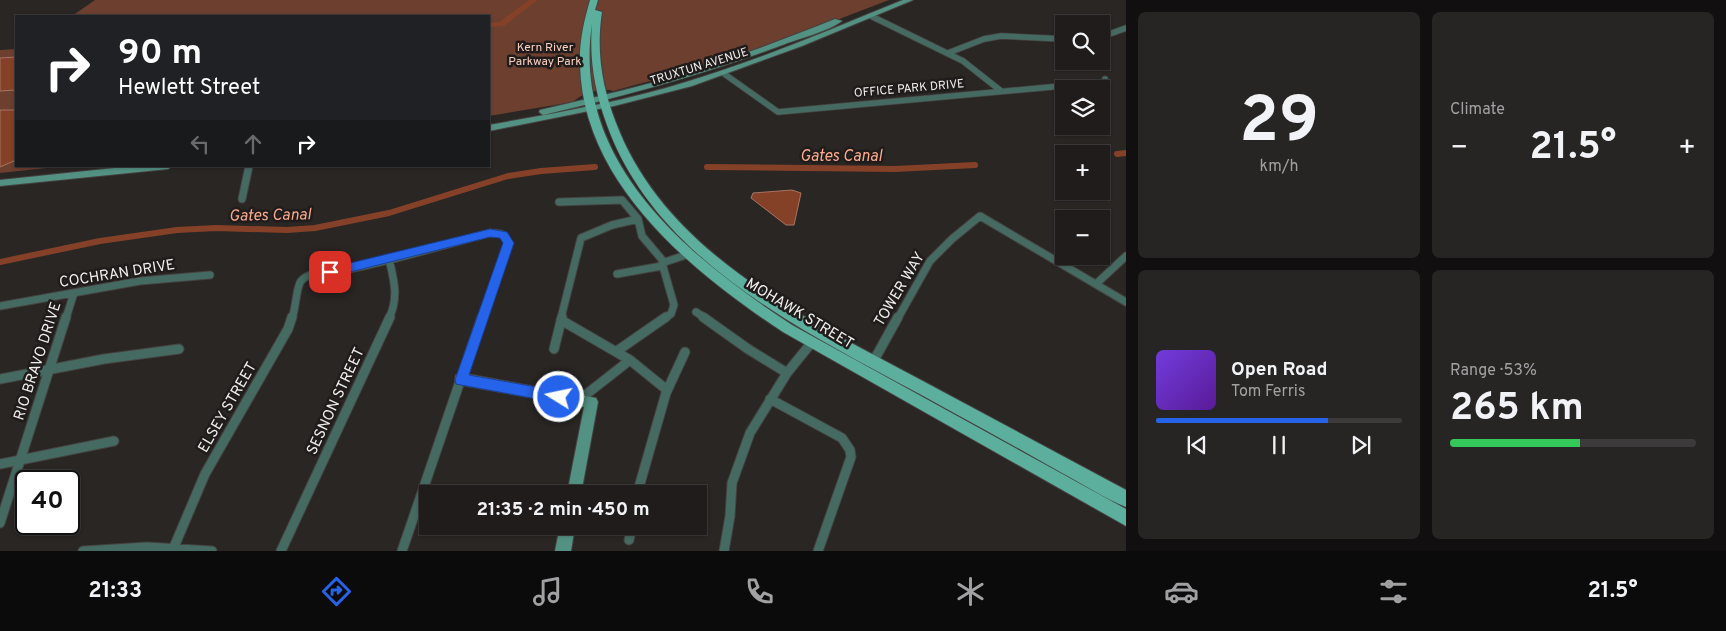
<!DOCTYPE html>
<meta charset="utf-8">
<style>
body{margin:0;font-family:Overpass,sans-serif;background:#272524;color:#f1f3f6;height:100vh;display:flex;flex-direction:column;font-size:19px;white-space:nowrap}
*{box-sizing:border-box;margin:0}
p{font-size:16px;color:#a1a1a3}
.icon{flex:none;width:28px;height:28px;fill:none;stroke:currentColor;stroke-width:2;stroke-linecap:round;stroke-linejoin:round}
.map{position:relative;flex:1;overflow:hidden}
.drawer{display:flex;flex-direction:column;gap:12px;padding:12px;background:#110f0f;width:600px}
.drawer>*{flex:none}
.guide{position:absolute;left:15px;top:15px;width:475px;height:152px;border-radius:0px;box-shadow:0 1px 4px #0004,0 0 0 1px #3c3a3a;background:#202124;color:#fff;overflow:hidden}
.buttons{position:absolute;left:1055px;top:15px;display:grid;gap:10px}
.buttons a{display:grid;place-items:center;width:55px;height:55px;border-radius:0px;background:#1f1c1b;box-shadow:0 1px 4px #0004,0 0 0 1px #3c3a3a;font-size:25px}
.speed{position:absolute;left:15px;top:470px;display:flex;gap:10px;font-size:25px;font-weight:700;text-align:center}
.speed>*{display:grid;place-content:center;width:65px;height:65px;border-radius:50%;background:#1f1c1b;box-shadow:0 1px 4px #0004,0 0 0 1px #3c3a3a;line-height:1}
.speed .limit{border:2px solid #111;border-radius:8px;background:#fff;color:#111}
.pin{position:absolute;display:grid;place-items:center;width:42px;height:42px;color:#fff;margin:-21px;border-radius:10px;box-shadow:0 2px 8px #0006}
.me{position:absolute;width:55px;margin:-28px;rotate:280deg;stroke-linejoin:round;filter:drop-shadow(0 0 4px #0008)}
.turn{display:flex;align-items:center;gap:18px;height:105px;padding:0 20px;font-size:22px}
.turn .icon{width:65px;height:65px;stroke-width:2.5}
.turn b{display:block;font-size:35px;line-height:42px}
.lanes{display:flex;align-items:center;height:48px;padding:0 20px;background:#0003;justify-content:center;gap:25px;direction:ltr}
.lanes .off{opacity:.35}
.big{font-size:38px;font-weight:700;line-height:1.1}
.drawer .tile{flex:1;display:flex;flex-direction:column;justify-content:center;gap:8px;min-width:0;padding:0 18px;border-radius:8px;background:#272524}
.drawer .dial{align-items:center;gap:0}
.dial b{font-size:65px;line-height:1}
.song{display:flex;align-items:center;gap:15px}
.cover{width:60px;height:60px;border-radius:8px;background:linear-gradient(135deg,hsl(260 70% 55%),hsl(270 70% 35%))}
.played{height:5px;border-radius:2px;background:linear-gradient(90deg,#2563eb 70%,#3c3a3a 70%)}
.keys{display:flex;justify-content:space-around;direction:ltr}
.heat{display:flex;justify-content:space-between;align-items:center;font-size:28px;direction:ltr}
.charge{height:8px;border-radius:4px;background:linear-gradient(90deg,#34c759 53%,#3c3a3a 0)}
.drawer .tiles{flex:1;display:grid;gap:12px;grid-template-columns:repeat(2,1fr)}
.trip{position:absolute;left:419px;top:485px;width:288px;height:50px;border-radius:0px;background:#1f1c1b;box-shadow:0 1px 4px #0004,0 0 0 1px #3c3a3a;font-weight:700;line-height:50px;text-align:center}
.menu{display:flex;height:80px;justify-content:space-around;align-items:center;background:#0c0b0b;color:#a1a1a3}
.menu .icon{width:35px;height:35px}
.menu .active{color:#2563eb}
.menu b{font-size:22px;color:#f1f3f6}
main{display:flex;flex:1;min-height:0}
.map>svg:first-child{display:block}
.green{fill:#6c3f2f}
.water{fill:#854128;stroke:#a57563}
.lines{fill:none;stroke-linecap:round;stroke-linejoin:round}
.canal{stroke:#854128;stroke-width:6}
.river{fill:#854128;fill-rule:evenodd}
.street-far2-casing{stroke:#454240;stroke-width:7}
.street-far1-casing{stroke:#454240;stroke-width:9}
.street-casing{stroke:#454240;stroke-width:11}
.secondary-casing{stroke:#454240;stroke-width:2}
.primary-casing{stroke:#454240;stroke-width:2}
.street-far2{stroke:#456a62;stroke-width:5.5}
.street-far1{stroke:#456a62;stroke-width:7}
.street{stroke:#456a62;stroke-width:9}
.secondary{fill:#539183;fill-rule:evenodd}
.primary{fill:#5cae9d;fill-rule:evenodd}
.route{fill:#2563eb;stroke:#184099}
.labels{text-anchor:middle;stroke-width:5;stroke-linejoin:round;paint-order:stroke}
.far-park-label{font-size:12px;fill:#fad0c0;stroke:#1f1c1b}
.far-street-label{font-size:12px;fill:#f0eeed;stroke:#1f1c1b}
.street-label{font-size:15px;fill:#f0eeed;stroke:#1f1c1b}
.water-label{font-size:16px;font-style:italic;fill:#fbaa8d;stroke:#1f1c1b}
</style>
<main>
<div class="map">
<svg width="1126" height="551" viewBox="0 0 1126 551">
<rect width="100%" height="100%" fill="#292624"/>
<path class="green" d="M 95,0 L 889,0 L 742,56 L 613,91 C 602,87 582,93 573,102 L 489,116 L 489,16 L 72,16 Z
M 16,49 L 16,166 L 65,166 L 0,173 L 0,50 Z"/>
<path class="water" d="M 16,57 L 16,90 L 0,91 L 0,58 Z
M 0,110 L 16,110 L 16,160 L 0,167 Z
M 792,190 L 801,193 L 794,225 L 786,225 L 751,198 L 753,193 Z"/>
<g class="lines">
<path class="canal" d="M 1117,154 L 1126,153
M 707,167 L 895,169 L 975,165
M 0,262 L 100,241 L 177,230 L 216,228 L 287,230 L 315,228 L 389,213 L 508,176 L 541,171 L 595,167"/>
<path class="river" d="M 529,0 L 538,0 L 504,26 L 489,27 L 489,23 L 499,22 Z"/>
<defs>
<path id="street-far2" d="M 871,16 L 963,61 L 1001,91
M 1101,37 L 1126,28
M 948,53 L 984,39 L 1001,36 L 1064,39
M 723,73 L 778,112 L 1105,82 L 1105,79"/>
<path id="street-far1" d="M 242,199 L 249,166
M 559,202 L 622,200 L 638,219 L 642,236 L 664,262
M 389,259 C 394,280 399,298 389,318
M 617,274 L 662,266
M 1096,284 L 1126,256
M 0,306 L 140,281 L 210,275
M 696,312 L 705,318
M 66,318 L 74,293
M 292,318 C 296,309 296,287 301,281 C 309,271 332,272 344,270 C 393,261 442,245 490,233 C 499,233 505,233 508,243 L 482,318
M 561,318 L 581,238 L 612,225 L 638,219
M 664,318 L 671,314 L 674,305 L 662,263 L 686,255
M 898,318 L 930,261 L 952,239 L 980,216 L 1126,302"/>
<path id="street" d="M 703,317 L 748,349 L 787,373
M 561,320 L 630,360
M 554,349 L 562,317
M 617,351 L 666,317
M 873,362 L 898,317
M 0,379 L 104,359 L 179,349
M 770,399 L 842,438 L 850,450 L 851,457 L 818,551
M 579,400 L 630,360 L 667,390
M 0,464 L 114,441
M 637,494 L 666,393 L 685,352
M 0,523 L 66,317
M 629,540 L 632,526
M 174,547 L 205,474 L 288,329 L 292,317
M 83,551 L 147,547 L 212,551
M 281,551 L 390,317
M 402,551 L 482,317
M 724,551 L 730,516 L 732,483 L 750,433 L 787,373 L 812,342"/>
<path id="secondary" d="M 903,0 L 913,0 L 802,46 L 692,86 L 614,106 L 489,131 L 489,125 C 555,113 622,102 686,82 C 760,60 831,29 903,0 Z
M 835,19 L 842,21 C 829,31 801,38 785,44 C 706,74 625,96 543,115 L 539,112 L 540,110 C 577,101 614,93 651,83 C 714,66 775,43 835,19 Z
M 134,166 L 173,166 L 168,169 L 0,186 L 0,180 Z
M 461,373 L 596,398 L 598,402 L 581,494 L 567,494 L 584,407 L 461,385 L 456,383 L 455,379 L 456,375 Z
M 560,526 L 575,526 L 571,551 L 555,551 Z"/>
<path id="primary" d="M 590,0 L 598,0 L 595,10 L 602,12 C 596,51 602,87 616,123 C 666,254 804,317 919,379 C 988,416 1057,453 1126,490 L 1126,507 C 1104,498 1083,484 1062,473 C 1023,451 984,429 945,408 C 821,339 659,269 607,125 C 595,92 589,60 592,24 C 571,163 689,257 792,325 L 1126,509 L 1126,526 L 783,332 C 692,272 582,183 580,64 C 579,42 584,21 590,0 Z"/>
</defs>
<use href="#street-far2" class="street-far2-casing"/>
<use href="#street-far1" class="street-far1-casing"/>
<use href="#street" class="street-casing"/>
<use href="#secondary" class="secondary-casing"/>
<use href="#primary" class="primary-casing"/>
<use href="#street-far2" class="street-far2"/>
<use href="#street-far1" class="street-far1"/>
<use href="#street" class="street"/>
<use href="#secondary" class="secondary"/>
<use href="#primary" class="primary"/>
</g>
<path class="route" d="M 490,229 L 507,232 L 514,243 L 469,375 L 559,391 L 564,393 L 566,397 L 564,401 L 559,403 L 461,385 L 456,384 L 455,380 L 503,243 L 500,238 L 490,237 L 330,277 L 324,272 L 330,268 Z"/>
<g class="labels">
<g class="far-park-label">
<text x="545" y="51">Kern River<tspan x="545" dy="14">Parkway Park</tspan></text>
</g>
<g class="far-street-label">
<text transform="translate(699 66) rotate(-17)" y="4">TRUXTUN AVENUE</text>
<text transform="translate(909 88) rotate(-5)" y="4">OFFICE PARK DRIVE</text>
</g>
<g class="street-label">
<text transform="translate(117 273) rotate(-9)" y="5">COCHRAN DRIVE</text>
<text transform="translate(899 289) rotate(-59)" y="5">TOWER WAY</text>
<text transform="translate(800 313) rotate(31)" y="5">MOHAWK STREET</text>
<text transform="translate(37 361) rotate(-72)" y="5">RIO BRAVO DRIVE</text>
<text transform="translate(335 401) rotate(-65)" y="5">SESNON STREET</text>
<text transform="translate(227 407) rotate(-60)" y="5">ELSEY STREET</text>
</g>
<g class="water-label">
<text x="841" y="161">Gates Canal</text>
<text transform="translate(270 214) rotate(-1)" y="6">Gates Canal</text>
</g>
</g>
</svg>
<div class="buttons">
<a><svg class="icon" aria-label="search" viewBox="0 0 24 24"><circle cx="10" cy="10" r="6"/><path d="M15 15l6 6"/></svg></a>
<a><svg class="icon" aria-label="layers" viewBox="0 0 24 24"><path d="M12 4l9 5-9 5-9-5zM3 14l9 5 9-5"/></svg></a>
<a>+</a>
<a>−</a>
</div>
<div class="speed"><div class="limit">40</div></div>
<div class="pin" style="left:330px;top:272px;background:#d93025"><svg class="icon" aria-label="arrive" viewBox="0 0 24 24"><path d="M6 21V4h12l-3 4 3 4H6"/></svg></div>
<svg class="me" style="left:559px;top:397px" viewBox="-20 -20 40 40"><circle r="17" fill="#2563eb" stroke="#fff" stroke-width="3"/><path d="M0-11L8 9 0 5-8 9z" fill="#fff"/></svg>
<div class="trip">21:35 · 2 min · 450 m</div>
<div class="guide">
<div class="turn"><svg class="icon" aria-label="right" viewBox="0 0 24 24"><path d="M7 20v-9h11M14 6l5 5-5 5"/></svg><div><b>90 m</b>Hewlett Street</div></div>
<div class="lanes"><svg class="icon off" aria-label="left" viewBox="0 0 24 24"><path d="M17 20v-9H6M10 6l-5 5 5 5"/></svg><svg class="icon off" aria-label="ahead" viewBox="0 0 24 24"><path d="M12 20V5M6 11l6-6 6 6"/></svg><svg class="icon" aria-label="right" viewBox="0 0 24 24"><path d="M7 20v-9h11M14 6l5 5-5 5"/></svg></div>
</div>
</div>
<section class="drawer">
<div class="tiles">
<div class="tile dial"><b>29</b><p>km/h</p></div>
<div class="tile"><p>Climate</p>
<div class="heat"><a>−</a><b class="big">21.5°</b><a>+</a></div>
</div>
<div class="tile">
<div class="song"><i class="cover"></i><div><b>Open Road</b><p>Tom Ferris</p></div></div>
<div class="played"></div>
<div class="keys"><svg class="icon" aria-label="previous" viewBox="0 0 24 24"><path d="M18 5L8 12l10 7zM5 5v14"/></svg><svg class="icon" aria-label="pause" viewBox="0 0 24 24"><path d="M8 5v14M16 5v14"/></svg><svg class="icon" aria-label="next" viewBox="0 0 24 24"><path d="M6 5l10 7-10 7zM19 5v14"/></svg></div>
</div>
<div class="tile"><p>Range · 53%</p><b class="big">265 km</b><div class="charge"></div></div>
</div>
</section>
</main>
<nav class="menu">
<b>21:33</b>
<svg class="icon active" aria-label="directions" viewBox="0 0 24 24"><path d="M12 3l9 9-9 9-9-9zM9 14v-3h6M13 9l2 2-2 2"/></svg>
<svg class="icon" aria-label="music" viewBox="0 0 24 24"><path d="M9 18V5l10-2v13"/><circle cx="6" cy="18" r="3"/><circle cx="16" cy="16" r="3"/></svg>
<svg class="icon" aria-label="phone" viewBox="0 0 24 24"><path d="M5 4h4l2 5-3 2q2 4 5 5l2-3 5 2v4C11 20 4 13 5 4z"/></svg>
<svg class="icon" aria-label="climate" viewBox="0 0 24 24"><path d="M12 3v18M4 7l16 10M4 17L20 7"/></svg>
<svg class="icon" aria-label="car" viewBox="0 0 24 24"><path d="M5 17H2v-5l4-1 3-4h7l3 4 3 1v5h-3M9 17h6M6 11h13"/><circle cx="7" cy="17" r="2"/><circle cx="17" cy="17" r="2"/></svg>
<svg class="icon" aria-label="filters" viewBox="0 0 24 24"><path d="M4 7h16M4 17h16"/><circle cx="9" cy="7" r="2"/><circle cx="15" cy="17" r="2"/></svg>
<b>21.5°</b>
</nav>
